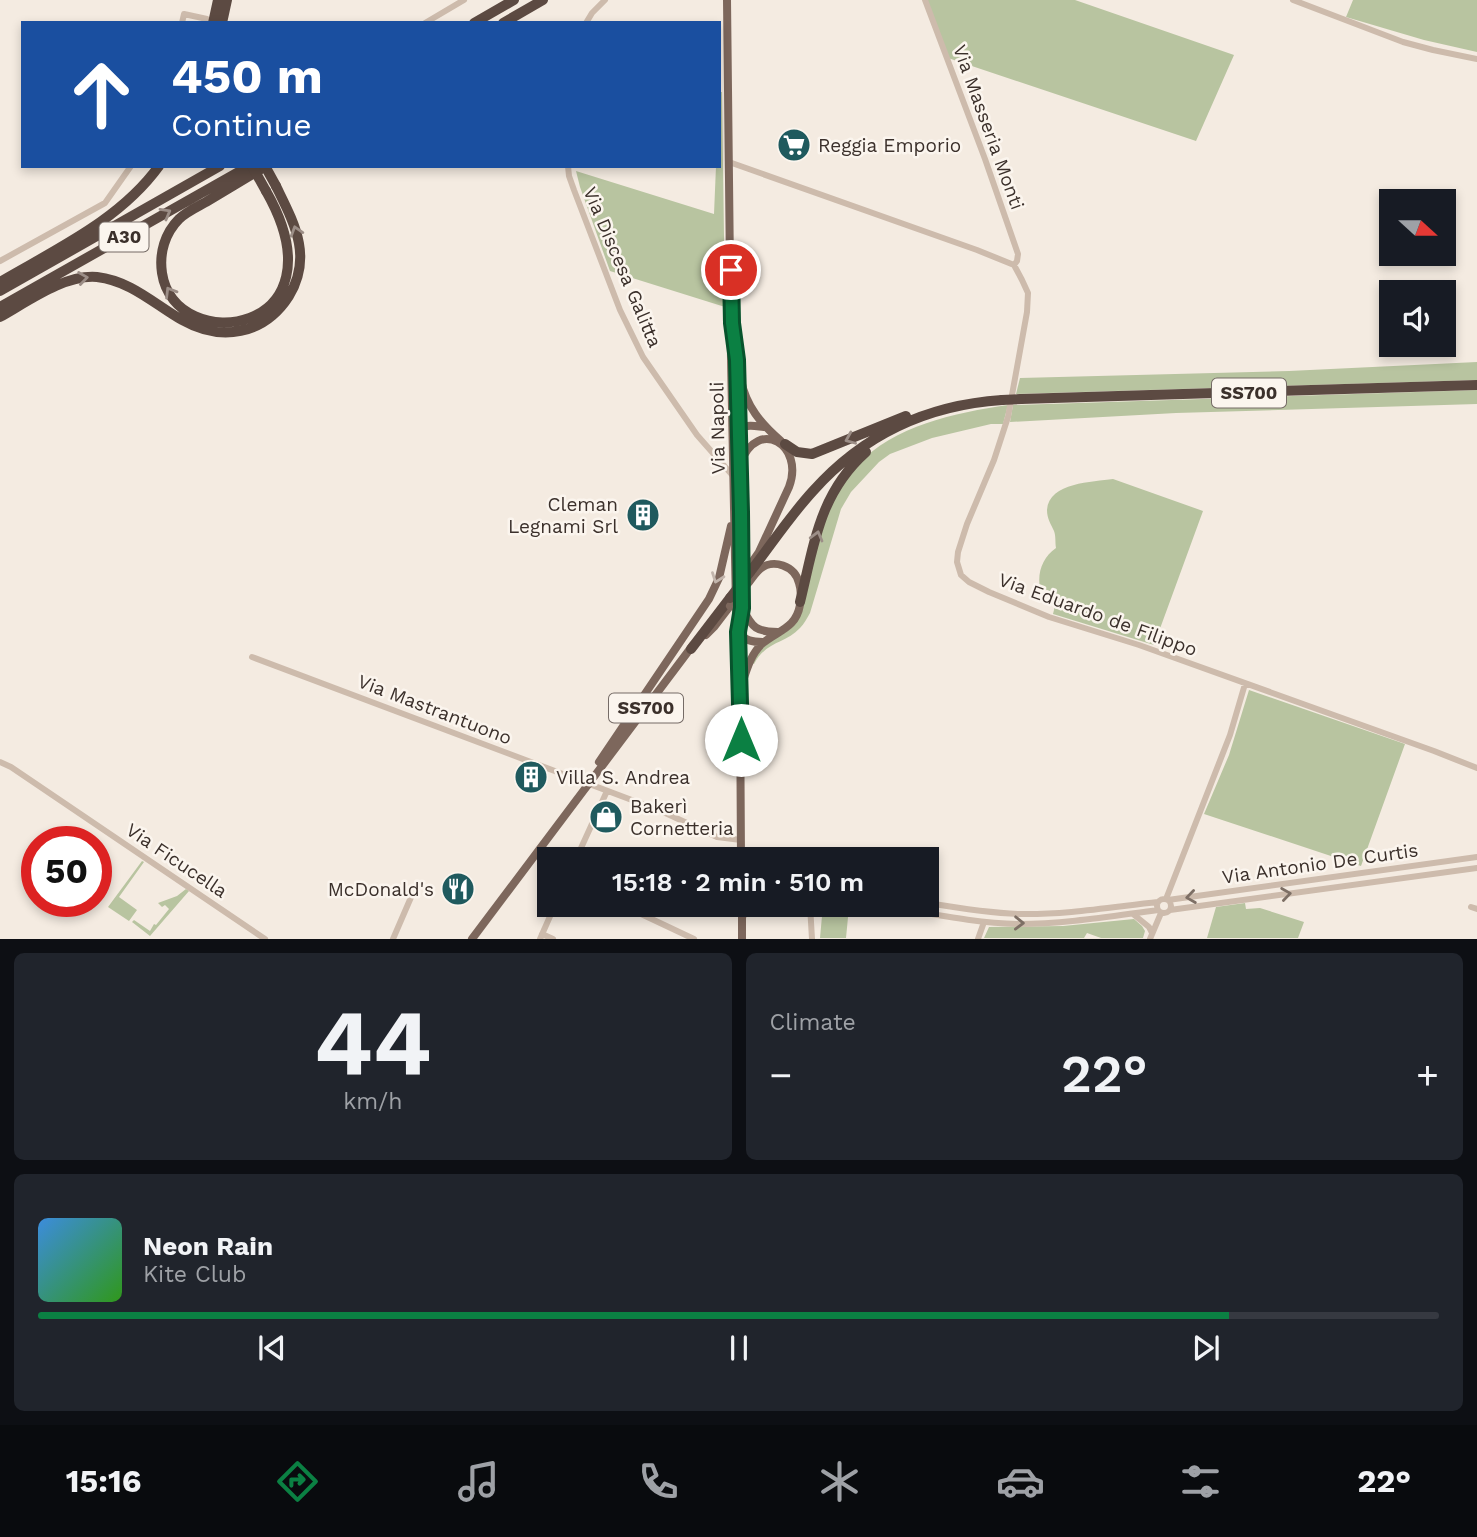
<!DOCTYPE html>
<meta charset="utf-8">
<style>
body{margin:0;font-family:"Work Sans",sans-serif;background:#20242c;color:#f1f3f6;height:100vh;display:flex;flex-direction:column;font-size:26px;white-space:nowrap}
*{box-sizing:border-box;margin:0}
p{font-size:23px;color:#9ea1a6}
.icon{flex:none;width:38px;height:38px;fill:none;stroke:currentColor;stroke-width:2;stroke-linecap:round;stroke-linejoin:round}
.map{position:relative;height:939px;overflow:hidden}
.panel{display:flex;flex-direction:column;gap:14px;padding:14px;background:#0d0f14;flex:1}
.panel>*{flex:none}
.top-card{position:absolute;left:21px;top:21px;width:700px;height:147px;border-radius:0px;box-shadow:0 4px 10px #0003;background:#1a4fa0;color:#fff;overflow:hidden}
.needle{width:46px;rotate:111deg}
.buttons{position:absolute;left:1379px;top:189px;display:grid;gap:14px}
.buttons a{display:grid;place-items:center;width:77px;height:77px;border-radius:0px;background:#171b24;box-shadow:0 4px 10px #0003;font-size:35px}
.speed{position:absolute;left:21px;top:826px;display:flex;gap:14px;font-size:35px;font-weight:700;text-align:center}
.speed>*{display:grid;place-content:center;width:91px;height:91px;border-radius:50%;background:#171b24;box-shadow:0 4px 10px #0003;line-height:1}
.speed .limit{border:10px solid #d22;background:#fff;color:#111}
.pin{position:absolute;display:grid;place-items:center;width:60px;height:60px;color:#fff;margin:-30px;border:4px solid #fff;border-radius:50%;box-shadow:0 2px 7px #0007}
.me{position:absolute;width:77px;margin:-38px;rotate:0deg;stroke-linejoin:round;filter:drop-shadow(0 0 5px #0008)}
.turn{display:flex;align-items:center;gap:24px;height:147px;padding:0 35px;font-size:32px}
.turn .icon{width:91px;height:91px;stroke-width:2.5}
.turn b{display:block;font-size:49px;line-height:60px}
.big{font-size:52px;font-weight:600;line-height:1.1}
.panel .tile{flex:1;display:flex;flex-direction:column;justify-content:center;gap:10px;min-width:0;padding:0 24px;border-radius:10px;background:#20242c}
.panel .dial{align-items:center;gap:0}
.dial b{font-size:91px;line-height:1}
.song{display:flex;align-items:center;gap:21px}
.cover{width:84px;height:84px;border-radius:10px;background:linear-gradient(135deg,hsl(210 70% 55%),hsl(110 70% 35%))}
.played{height:7px;border-radius:4px;background:linear-gradient(90deg,#0b8043 85%,#363941 85%)}
.keys{display:flex;justify-content:space-around;direction:ltr}
.heat{display:flex;justify-content:space-between;align-items:center;font-size:38px;direction:ltr}
.panel .tiles{flex:1;display:grid;gap:14px;grid-template-columns:1fr 1fr}
.tile:last-child{grid-column:span 2}
.trip{position:absolute;left:537px;top:847px;width:402px;height:70px;border-radius:0px;background:#171b24;box-shadow:0 4px 10px #0003;font-weight:600;line-height:70px;text-align:center}
.dock{display:flex;height:112px;justify-content:space-around;align-items:center;background:#090b0e;color:#9ea1a6}
.dock .icon{width:49px;height:49px}
.dock .selected{color:#0b8043}
.dock b{font-size:32px;color:#f1f3f6}
.map>svg:first-child{display:block}
.grass{fill:#b8c4a0}
.lines{fill:none;stroke-linecap:round;stroke-linejoin:round}
.minor{stroke:#cdbbac;stroke-width:6}
.major{stroke:#7d675c;stroke-width:8}
.highway{stroke:#5c4a42;stroke-width:10}
.major-bridge{stroke:#7d675c;stroke-width:8}
.highway-bridge{stroke:#5c4a42;stroke-width:10}
.oneway{stroke:#9c8e87}
.oneway2{stroke:#c2b5ac}
.oneway3{stroke:#7d6f65}
.route-casing{stroke:#07532c;stroke-width:18}
.route{stroke:#0b8043;stroke-width:12}
.labels{text-anchor:middle;stroke-width:5;stroke-linejoin:round;paint-order:stroke}
.shield{fill:#fbf5ee;stroke:#756b66;stroke-width:2}
.shield-label{font-size:18px;font-weight:bold;fill:#3b302b}
.street-label{font-size:19px;fill:#3b302b;stroke:#fbf5ee}
.poi-label{font-size:19px;fill:#3b302b;stroke:#fbf5ee;text-anchor:start}
</style>
<div class="map">
<svg width="1477" height="939" viewBox="0 0 1477 939">
<rect width="100%" height="100%" fill="#f4ebe1"/>
<path class="grass" d="M 927,0 L 1075,0 L 1234,55 L 1196,141 L 948,58 Z
M 1353,0 L 1477,0 L 1477,52 L 1424,40 L 1346,17 Z
M 719,92 L 722,92 L 725,307 L 610,271 L 580,187 L 576,171 L 714,214 L 716,166 L 719,166 Z
M 1477,362 L 1477,380 L 1016,394 L 1020,378 L 1289,371 Z
M 1477,390 L 1477,404 L 1176,413 L 1010,422 L 1013,405 Z
M 1008,405 L 1003,424 L 991,424 L 932,438 L 890,454 L 879,462 L 851,492 L 841,509 L 810,613 C 807,618 804,624 800,628 C 785,644 766,641 754,664 L 752,663 C 757,654 764,645 773,640 C 785,632 794,629 800,615 C 804,607 805,598 807,589 C 812,570 814,550 820,532 C 828,508 839,484 856,466 C 895,425 954,413 1008,405 Z
M 1113,479 L 1203,511 L 1154,645 L 1053,614 C 1057,599 1057,591 1040,588 C 1037,572 1043,557 1056,548 C 1055,542 1056,536 1054,531 C 1051,524 1047,519 1047,510 C 1049,482 1093,482 1113,479 Z
M 1249,690 L 1405,744 L 1361,866 L 1204,814 L 1229,755 Z
M 142,861 L 144,862 L 119,897 L 137,910 L 129,921 L 108,907 Z
M 186,889 L 189,891 L 150,936 L 132,922 L 134,920 L 150,931 L 154,924 L 156,925 L 169,909 L 165,905 L 162,907 L 158,903 L 177,896 Z
M 1245,903 L 1246,909 L 1260,908 L 1304,922 L 1298,938 L 1207,938 L 1216,907 Z
M 823,905 L 849,907 L 846,938 L 820,938 Z
M 1134,919 L 1142,926 L 1145,931 L 1143,938 L 1101,938 L 1087,933 L 1084,938 L 984,938 L 989,927 L 1063,926 Z"/>
<g class="lines">
<path class="minor" d="M 925,0 L 985,159 L 1018,254 L 1017,261 L 1014,265
M 1293,0 L 1403,42 L 1433,50 L 1477,59
M 182,23 L 184,14 L 207,19
M 425,23 L 464,0
M 586,23 L 592,13 L 605,0
M 729,162 L 977,250 L 1014,265 L 1022,280 L 1028,293 L 1027,312 L 1008,417 L 994,460 L 967,524 L 958,552 L 957,562 L 961,575 L 969,582 L 989,592 L 1049,617 L 1139,645 L 1434,751 L 1477,768
M 568,166 L 569,176 L 574,190 L 620,310 L 643,357 L 697,435 L 734,477
M 0,261 L 105,203 L 131,166
M 252,657 L 661,811 L 717,837 L 741,840
M 0,762 L 11,767 L 265,939
M 633,852 L 648,859
M 576,859 L 607,791
M1157 906a7 7 0 1 1 14 0a7 7 0 1 1-14 0Z
M 1166,899 L 1230,735 L 1245,684
M 1168,900 L 1477,857
M 928,903 C 958,908 988,913 1019,914 C 1065,915 1112,907 1158,902
M 622,905 L 694,939
M 810,905 L 812,939
M 879,905 C 925,912 971,923 1018,924 C 1065,924 1112,916 1158,910
M 1471,907 L 1477,909
M 1170,910 L 1477,868
M 1133,914 L 1149,927 L 1152,933
M 744,916 L 749,905
M 542,934 L 553,939
M 393,939 L 412,895
M 540,939 L 555,905
M 978,939 L 984,922
M 1150,939 L 1161,913"/>
<path class="major" d="M 727,0 L 731,359 L 736,607 L 740,691 L 741,859
M 735,347 L 737,360 L 742,608 L 741,617
M 741,380 C 746,406 761,424 781,441
M 738,432 C 744,423 754,426 764,427
M 741,462 C 758,417 805,445 789,487 L 759,552 L 750,565
M 743,609 C 752,628 757,632 778,632
M 738,632 C 746,641 752,642 763,642
M 706,635 L 714,627 L 730,606
M 743,681 C 747,668 752,652 763,643 C 779,630 796,628 800,605 C 801,599 801,589 799,583 C 795,566 773,558 760,569 C 756,572 753,577 749,582
M 599,762 L 709,599 L 719,578 L 731,526
M 742,905 L 742,939
M 472,939 L 693,645"/>
<path class="highway" d="M 213,23 L 218,0
M 222,23 L 227,0
M 474,23 L 514,0
M 503,23 L 543,0
M 261,169 C 243,180 224,191 206,202 C 197,207 186,212 179,219 C 165,233 159,253 162,273 C 175,358 348,335 266,191
M 0,282 C 56,249 120,220 159,166
M 0,291 L 220,166
M 0,307 L 249,166
M 0,317 C 27,302 65,274 97,277 C 131,281 154,304 182,320 C 221,342 264,335 289,296 C 313,256 294,223 276,186
M 1021,399 L 1477,385
M 785,444 L 797,452 L 812,454 L 906,416
M 750,572 C 771,545 790,516 813,491 C 863,435 927,405 1002,400
M 800,602 C 814,545 819,494 866,452
M 691,649 L 730,598"/>
<path class="major-bridge" d="M 730,606 L 749,582"/>
<path class="highway-bridge" d="M 252,166 L 266,191
M 265,166 L 276,186
M 1002,400 L 1021,399
M 730,598 L 750,572"/>
</g>
<defs><path id="oneway-chevron" d="M-2-3.5L2.5 0L-2 3.5" fill="none" stroke-width="1.6" stroke-linecap="round" stroke-linejoin="round" transform="scale(1.75)"/></defs>
<g class="oneway">
<use href="#oneway-chevron" transform="translate(166 213) rotate(-29)"/>
<use href="#oneway-chevron" transform="translate(296 231) rotate(-107)"/>
<use href="#oneway-chevron" transform="translate(83 278) rotate(-8)"/>
<use href="#oneway-chevron" transform="translate(170 292) rotate(-121)"/>
<use href="#oneway-chevron" transform="translate(850 439) rotate(157)"/>
<use href="#oneway-chevron" transform="translate(817 536) rotate(-75)"/>
</g>
<use class="oneway2" href="#oneway-chevron" transform="translate(717 578) rotate(110)"/>
<g class="oneway3">
<use href="#oneway-chevron" transform="translate(1286 894) rotate(-8)"/>
<use href="#oneway-chevron" transform="translate(1191 897) rotate(172)"/>
<use href="#oneway-chevron" transform="translate(1019 923) rotate(1)"/>
</g>
<g class="lines">
<defs>
<path id="route" d="M 731,270 L 732,323 L 737,360 L 741,512 L 742,608 L 738,632 L 741,740"/>
</defs>
<use href="#route" class="route-casing"/>
<use href="#route" class="route"/>
</g>
<defs>
<symbol id="supermarket-disc" viewBox="-11 -11 22 22"><circle r="9.5" fill="#1f5a5e" stroke="#fbf5ee"/><path d="M-6-5.5h2.5l.6 2H6L4.5 2H-2.5L-4.4-4H-6ZM-1.5 3.2a1.3 1.3 0 1 0 .1 0ZM3 3.2a1.3 1.3 0 1 0 .1 0Z" fill="#fff"/></symbol>
<symbol id="building-disc" viewBox="-11 -11 22 22"><circle r="9.5" fill="#1f5a5e" stroke="#fbf5ee"/><path d="M-4-6H4V6H1V3H-1V6H-4ZM-2.5-4.3h1.7v1.8h-1.7ZM.8-4.3h1.7v1.8H.8ZM-2.5-1h1.7V.8h-1.7ZM.8-1h1.7V.8H.8Z" fill="#fff"/></symbol>
<symbol id="shop-disc" viewBox="-11 -11 22 22"><circle r="9.5" fill="#1f5a5e" stroke="#fbf5ee"/><path d="M-5-2.5h2.3a2.7 3.5 0 0 1 5.4 0H5L5.5 6h-11ZM-1.5-2.5h3a1.5 2.3 0 0 0-3 0Z" fill="#fff"/></symbol>
<symbol id="restaurant-disc" viewBox="-11 -11 22 22"><circle r="9.5" fill="#1f5a5e" stroke="#fbf5ee"/><path d="M-5-6h1v4h1v-4h1v4h1v-4h1v5L-1.5 .5V6h-2V.5L-5-1ZM5-6V6H3V1.5H1.5Q1.5-4 5-6Z" fill="#fff"/></symbol>
</defs>
<g fill-rule="evenodd">
<use href="#supermarket-disc" x="775" y="126" width="38" height="38"/>
<use href="#building-disc" x="624" y="496" width="38" height="38"/>
<use href="#building-disc" x="512" y="758" width="38" height="38"/>
<use href="#shop-disc" x="587" y="798" width="38" height="38"/>
<use href="#restaurant-disc" x="439" y="870" width="38" height="38"/>
</g>
<g class="labels">
<g class="shield">
<rect x="99.5" y="222.5" width="49" height="29" rx="5"/>
<rect x="1212" y="378.5" width="74" height="29" rx="5"/>
<rect x="609" y="693.5" width="74" height="29" rx="5"/>
</g>
<g class="shield-label">
<text x="124" y="243">A30</text>
<text x="1249" y="399">SS700</text>
<text x="646" y="714">SS700</text>
</g>
<g class="street-label">
<text transform="translate(989 127) rotate(70)" y="7">Via Masseria Monti</text>
<text transform="translate(623 267) rotate(67)" y="7">Via Discesa Galitta</text>
<text transform="translate(717 428) rotate(-91)" y="7">Via Napoli</text>
<text transform="translate(1098 614) rotate(20)" y="7">Via Eduardo de Filippo</text>
<text transform="translate(435 709) rotate(21)" y="7">Via Mastrantuono</text>
<text transform="translate(177 860) rotate(34)" y="7">Via Ficucella</text>
<text transform="translate(1320 863) rotate(-8)" y="7">Via Antonio De Curtis</text>
</g>
<g class="poi-label">
<text x="818" y="152">Reggia Emporio</text>
<text x="618" y="511" text-anchor="end">Cleman<tspan x="618" dy="22">Legnami Srl</tspan></text>
<text x="556" y="784">Villa S. Andrea</text>
<text x="630" y="813">Bakerì<tspan x="630" dy="22">Cornetteria</tspan></text>
<text x="434" y="896" text-anchor="end">McDonald's</text>
</g>
</g>
</svg>
<div class="buttons">
<a><svg class="needle" viewBox="-14 -14 28 28"><path d="M0-13l5 13h-10z" fill="#e53935"/><path d="M0 13l5-13h-10z" fill="#9ea1a6"/></svg></a>
<a><svg class="icon" aria-label="sound" viewBox="0 0 24 24"><path d="M4 9h4l5-4v14l-5-4H4zM17 9q2 3 0 6"/></svg></a>
</div>
<div class="speed"><div class="limit">50</div></div>
<div class="pin" style="left:731px;top:270px;background:#d93025"><svg class="icon" aria-label="arrive" viewBox="0 0 24 24"><path d="M6 21V4h12l-3 4 3 4H6"/></svg></div>
<svg class="me" style="left:741px;top:740px" viewBox="-20 -20 40 40"><circle r="19" fill="#fff"/><path d="M0-13L10 11 0 6-10 11z" fill="#0b8043"/></svg>
<div class="trip">15:18 · 2 min · 510 m</div>
<div class="top-card">
<div class="turn"><svg class="icon" aria-label="ahead" viewBox="0 0 24 24"><path d="M12 20V5M6 11l6-6 6 6"/></svg><div><b>450 m</b>Continue</div></div>
</div>
</div>
<section class="panel">
<div class="tiles">
<div class="tile dial"><b>44</b><p>km/h</p></div>
<div class="tile"><p>Climate</p>
<div class="heat"><a>−</a><b class="big">22°</b><a>+</a></div>
</div>
<div class="tile">
<div class="song"><i class="cover"></i><div><b>Neon Rain</b><p>Kite Club</p></div></div>
<div class="played"></div>
<div class="keys"><svg class="icon" aria-label="previous" viewBox="0 0 24 24"><path d="M18 5L8 12l10 7zM5 5v14"/></svg><svg class="icon" aria-label="pause" viewBox="0 0 24 24"><path d="M8 5v14M16 5v14"/></svg><svg class="icon" aria-label="next" viewBox="0 0 24 24"><path d="M6 5l10 7-10 7zM19 5v14"/></svg></div>
</div>
</div>
</section>
<nav class="dock">
<b>15:16</b>
<svg class="icon selected" aria-label="directions" viewBox="0 0 24 24"><path d="M12 3l9 9-9 9-9-9zM9 14v-3h6M13 9l2 2-2 2"/></svg>
<svg class="icon" aria-label="music" viewBox="0 0 24 24"><path d="M9 18V5l10-2v13"/><circle cx="6" cy="18" r="3"/><circle cx="16" cy="16" r="3"/></svg>
<svg class="icon" aria-label="phone" viewBox="0 0 24 24"><path d="M5 4h4l2 5-3 2q2 4 5 5l2-3 5 2v4C11 20 4 13 5 4z"/></svg>
<svg class="icon" aria-label="climate" viewBox="0 0 24 24"><path d="M12 3v18M4 7l16 10M4 17L20 7"/></svg>
<svg class="icon" aria-label="car" viewBox="0 0 24 24"><path d="M5 17H2v-5l4-1 3-4h7l3 4 3 1v5h-3M9 17h6M6 11h13"/><circle cx="7" cy="17" r="2"/><circle cx="17" cy="17" r="2"/></svg>
<svg class="icon" aria-label="filters" viewBox="0 0 24 24"><path d="M4 7h16M4 17h16"/><circle cx="9" cy="7" r="2"/><circle cx="15" cy="17" r="2"/></svg>
<b>22°</b>
</nav>
